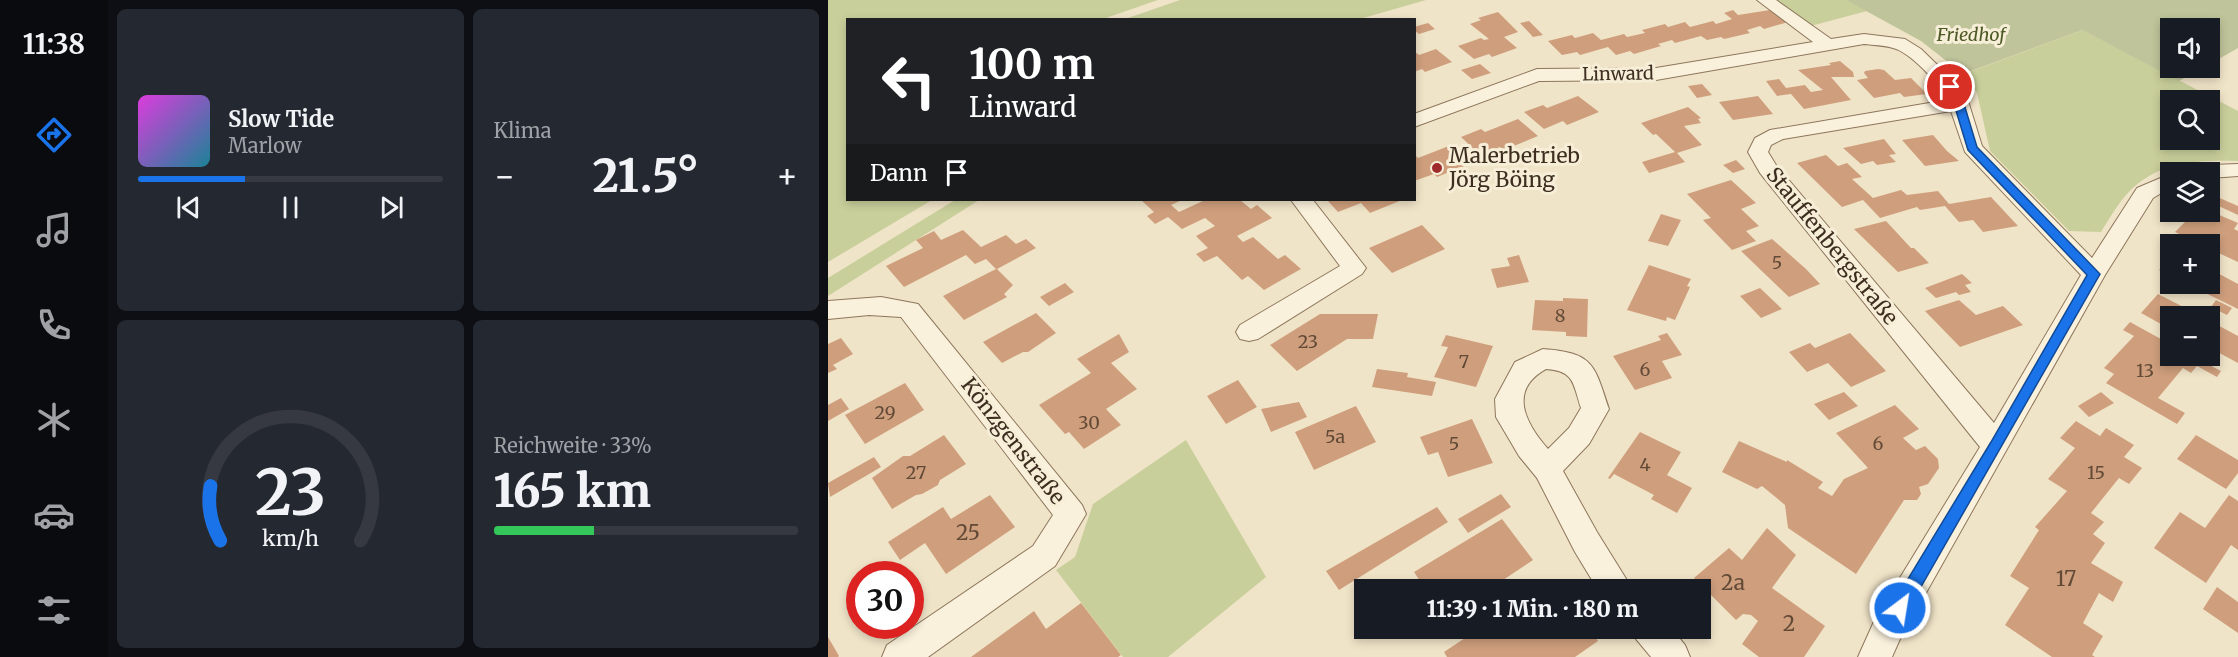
<!DOCTYPE html>
<html lang="de">
<meta charset="utf-8">
<style>
body{margin:0;font-family:Merriweather,serif;background:#242831;color:#f1f3f6;height:100vh;display:flex;flex-direction:column;font-size:22px;white-space:nowrap}
*{box-sizing:border-box;margin:0}
p{font-size:20px;color:#9ea1a6}
.icon{flex:none;width:33px;height:33px;fill:none;stroke:currentColor;stroke-width:2;stroke-linecap:round;stroke-linejoin:round}
.map{position:relative;flex:1;overflow:hidden}
.panel{display:flex;flex-direction:column;gap:9px;padding:9px;background:#0d0f14;width:720px}
.panel>*{flex:none}
.guide{position:absolute;left:18px;top:18px;width:570px;height:183px;border-radius:0px;box-shadow:0 3px 9px #0003;background:#202124;color:#fff;overflow:hidden}
.buttons{position:absolute;left:1332px;top:18px;display:grid;gap:12px}
.buttons a{display:grid;place-items:center;width:60px;height:60px;border-radius:0px;background:#171b24;box-shadow:0 3px 9px #0003;font-size:30px}
.speed{position:absolute;left:18px;top:561px;display:flex;gap:12px;font-size:30px;font-weight:700;text-align:center}
.speed>*{display:grid;place-content:center;width:78px;height:78px;border-radius:50%;background:#171b24;box-shadow:0 3px 9px #0003;line-height:1}
.speed .limit{border:9px solid #d22;background:#fff;color:#111}
.pin{position:absolute;display:grid;place-items:center;width:51px;height:51px;color:#fff;margin:-26px;border:3px solid #fff;border-radius:50%;box-shadow:0 2px 6px #0007}
.me{position:absolute;width:66px;margin:-33px;rotate:31deg;stroke-linejoin:round;filter:drop-shadow(0 0 4px #0008)}
.turn{display:flex;align-items:center;gap:21px;height:126px;padding:0 24px;font-size:27px}
.turn .icon{width:78px;height:78px;stroke-width:2.5}
.turn b{display:block;font-size:42px;line-height:51px}
.then{display:flex;align-items:center;height:57px;padding:0 24px;background:#0003;gap:12px;font-size:22px}
.big{font-size:45px;font-weight:800;line-height:1.1}
.panel .card{flex:1;display:flex;flex-direction:column;justify-content:center;gap:9px;min-width:0;padding:0 21px;border-radius:9px;background:#242831}
.panel .dial{align-items:center;gap:0}
.dial svg{height:156px;overflow:visible;fill:none;stroke:#363941;stroke-width:7;stroke-linecap:round;text-anchor:middle}
.dial text{fill:#f1f3f6;stroke:none}
.song{display:flex;align-items:center;gap:18px}
.cover{width:72px;height:72px;border-radius:9px;background:linear-gradient(135deg,hsl(300 70% 55%),hsl(190 70% 35%))}
.played{height:6px;border-radius:3px;background:linear-gradient(90deg,#1a73e8 35%,#363941 35%)}
.keys{display:flex;justify-content:space-around;direction:ltr}
.heat{display:flex;justify-content:space-between;align-items:center;font-size:33px;direction:ltr}
.charge{height:9px;border-radius:4px;background:linear-gradient(90deg,#34c759 33%,#363941 0)}
.panel .tiles{flex:1;display:grid;gap:9px;grid-template-columns:repeat(2,1fr)}
.trip{position:absolute;left:526px;top:579px;width:357px;height:60px;border-radius:0px;background:#171b24;box-shadow:0 3px 9px #0003;font-weight:800;line-height:60px;text-align:center}
main{display:flex;flex:1;min-height:0}
.tabs{display:flex;flex-direction:column;width:108px;justify-content:space-around;align-items:center;background:#090b0e;color:#9ea1a6}
.tabs .icon{width:42px;height:42px}
.tabs .current{color:#1a73e8}
.tabs b{font-size:27px;color:#f1f3f6}
.map>svg:first-child{display:block}
.green{fill:#c9cf9b;fill-rule:evenodd}
.cemetery{fill:#bfc49a}
.building{fill:#cf9f7d}
.lines{fill:none;stroke-linecap:round;stroke-linejoin:round}
.street-casing{stroke:#8d765c;stroke-width:2}
.street{fill:#faf1dc;fill-rule:evenodd}
.route{fill:#1a73e8;stroke:#114b97;stroke-width:1.5}
.poi-dot{fill:#9e2a2b;stroke:#f7eed8;stroke-width:2}
.labels{text-anchor:middle;stroke-width:6;stroke-linejoin:round;paint-order:stroke}
.far-park-label{font-size:18px;font-style:italic;fill:#4d5a26;stroke:#f7eed8}
.far-street-label{font-size:18px;fill:#3d2e20;stroke:#f7eed8}
.number-label{font-size:18px;fill:#624a37}
.poi-label{font-size:21px;fill:#3d2e20;stroke:#f7eed8;text-anchor:start}
.street-label{font-size:21px;fill:#3d2e20;stroke:#f7eed8}
.near-number-label{font-size:21px;fill:#624a37}
</style>
<main>
<nav class="tabs">
<b>11:38</b>
<svg class="icon current" aria-label="directions" viewBox="0 0 24 24"><path d="M12 3l9 9-9 9-9-9zM9 14v-3h6M13 9l2 2-2 2"/></svg>
<svg class="icon" aria-label="music" viewBox="0 0 24 24"><path d="M9 18V5l10-2v13"/><circle cx="6" cy="18" r="3"/><circle cx="16" cy="16" r="3"/></svg>
<svg class="icon" aria-label="phone" viewBox="0 0 24 24"><path d="M5 4h4l2 5-3 2q2 4 5 5l2-3 5 2v4C11 20 4 13 5 4z"/></svg>
<svg class="icon" aria-label="climate" viewBox="0 0 24 24"><path d="M12 3v18M4 7l16 10M4 17L20 7"/></svg>
<svg class="icon" aria-label="car" viewBox="0 0 24 24"><path d="M5 17H2v-5l4-1 3-4h7l3 4 3 1v5h-3M9 17h6M6 11h13"/><circle cx="7" cy="17" r="2"/><circle cx="17" cy="17" r="2"/></svg>
<svg class="icon" aria-label="filters" viewBox="0 0 24 24"><path d="M4 7h16M4 17h16"/><circle cx="9" cy="7" r="2"/><circle cx="15" cy="17" r="2"/></svg>
</nav>
<section class="panel">
<div class="tiles">
<div class="card">
<div class="song"><i class="cover"></i><div><b>Slow Tide</b><p>Marlow</p></div></div>
<div class="played"></div>
<div class="keys"><svg class="icon" aria-label="previous" viewBox="0 0 24 24"><path d="M18 5L8 12l10 7zM5 5v14"/></svg><svg class="icon" aria-label="pause" viewBox="0 0 24 24"><path d="M8 5v14M16 5v14"/></svg><svg class="icon" aria-label="next" viewBox="0 0 24 24"><path d="M6 5l10 7-10 7zM19 5v14"/></svg></div>
</div>
<div class="card"><p>Klima</p>
<div class="heat"><a>−</a><b class="big">21.5°</b><a>+</a></div>
</div>
<div class="card dial"><svg viewBox="0 0 100 80">
<path d="M14 69A42 42 0 1 1 86 69"/>
<path d="M14 69A42 42 0 0 1 9 41" stroke="#1a73e8"/>
<text x="50" y="56" font-size="32" font-weight="700">23</text>
<text x="50" y="72" font-size="11">km/h</text>
</svg></div>
<div class="card"><p>Reichweite · 33%</p><b class="big">165 km</b><div class="charge"></div></div>
</div>
</section>
<div class="map">
<svg width="1410" height="657" viewBox="0 0 1410 657">
<rect width="100%" height="100%" fill="#f0e4c8"/>
<path class="green" d="M 0,0 L 330,0 L 275,19 L 20,20 L 20,200 L 104,200 L 0,262 Z
M 352,0 L 598,0 L 532,19 L 297,19 Z
M 941,0 L 1018,0 L 1039,11 L 979,27 Z
M 1254,30 L 1410,111 L 1410,161 C 1369,160 1329,161 1299,194 C 1289,205 1281,219 1273,232 L 1241,231 L 1162,151 L 1149,93 L 1136,74 ZM 1342,100 L 1382,100 L 1382,140 L 1342,140 Z
M 127,200 L 151,200 L 0,296 L 0,278 Z
M 358,440 L 438,577 L 340,657 L 295,657 L 228,570 L 247,557 L 265,504 Z"/>
<path class="cemetery" d="M 1018,0 L 1410,0 L 1410,48 L 1382,64 L 1382,28 L 1342,28 L 1342,68 L 1375,68 L 1351,81 L 1254,30 L 1135,74 L 1093,41 Z"/>
<path class="building" d="M 905,10 L 910,15 L 942,10 L 960,22 L 936,29 L 932,26 L 919,30 L 922,33 L 896,39 L 893,37 L 879,40 L 873,36 L 847,43 L 844,40 L 830,44 L 833,46 L 806,54 L 802,51 L 788,55 L 780,47 L 752,55 L 749,52 L 734,55 L 720,41 L 744,35 L 747,38 L 765,33 L 773,40 L 796,34 L 799,37 L 817,33 L 814,30 L 837,24 L 840,27 L 857,22 L 862,27 L 885,21 L 888,24 L 904,19 L 896,13 Z
M 670,12 L 690,32 L 676,37 L 689,48 L 664,57 L 661,54 L 646,59 L 630,46 L 653,38 L 656,40 L 661,39 L 642,24 L 653,20 L 650,18 Z
M 701,21 L 715,35 L 705,37 L 692,23 Z
M 600,23 L 607,29 L 591,34 L 586,30 L 586,27 Z
M 608,49 L 624,62 L 597,72 L 594,69 L 586,72 L 586,51 L 591,55 Z
M 1012,61 L 1025,72 L 1026,77 L 1003,77 L 1023,100 L 976,109 L 963,94 L 949,96 L 938,81 L 951,79 L 958,88 L 977,85 L 983,92 L 995,90 L 970,70 L 1003,65 L 1001,63 Z
M 652,64 L 663,73 L 644,79 L 633,70 Z
M 1050,69 L 1056,70 L 1067,80 L 1083,78 L 1099,94 L 1076,97 L 1072,93 L 1046,98 L 1029,80 L 1040,78 L 1036,73 L 1037,71 Z
M 874,84 L 884,95 L 869,98 L 860,86 Z
M 750,96 L 771,112 L 739,125 L 735,121 L 716,129 L 696,112 L 715,105 L 719,108 Z
M 930,96 L 945,114 L 905,120 L 891,102 Z
M 860,107 L 873,118 L 870,119 L 873,123 L 856,126 L 874,145 L 849,153 L 857,162 L 821,173 L 814,162 L 847,152 L 828,134 L 825,135 L 813,123 Z
M 690,119 L 710,136 L 676,150 L 672,147 L 652,155 L 633,137 L 653,129 L 657,132 Z
M 1105,135 L 1119,151 L 1131,161 L 1097,166 L 1074,140 Z
M 1056,139 L 1068,154 L 1061,155 L 1068,162 L 1049,165 L 1045,161 L 1033,164 L 1015,148 Z
M 626,144 L 646,162 L 609,177 L 606,174 L 586,181 L 586,154 L 590,158 Z
M 998,155 L 1010,166 L 1019,163 L 1034,177 L 1024,179 L 1045,198 L 1073,190 L 1079,195 L 1110,191 L 1121,204 L 1163,197 L 1190,226 L 1155,232 L 1145,220 L 1131,222 L 1117,206 L 1092,210 L 1089,207 L 1052,218 L 1035,200 L 1014,207 L 969,163 Z
M 908,160 L 917,169 L 905,173 L 895,165 Z
M 903,180 L 928,203 L 913,209 L 931,226 L 918,231 L 928,241 L 904,250 L 875,220 L 883,218 L 859,194 Z
M 1387,196 L 1410,206 L 1410,215 L 1382,202 Z
M 313,200 L 354,200 L 343,205 L 351,212 L 377,200 L 412,200 L 423,209 L 429,205 L 444,218 L 409,236 L 415,242 L 425,237 L 450,259 L 457,255 L 473,269 L 436,290 L 420,276 L 414,280 L 389,256 L 376,262 L 368,254 L 380,248 L 368,236 L 387,226 L 377,218 L 354,229 L 340,217 L 327,224 L 319,216 L 326,212 Z
M 499,200 L 574,200 L 542,213 L 533,203 L 510,212 Z
M 1382,211 L 1410,223 L 1406,229 L 1410,231 L 1410,262 L 1382,249 L 1382,244 L 1373,244 L 1347,232 L 1367,212 Z
M 833,214 L 853,220 L 840,246 L 820,241 Z
M 1058,221 L 1083,248 L 1086,248 L 1101,263 L 1070,272 L 1026,229 Z
M 594,225 L 617,249 L 564,273 L 541,248 Z
M 135,230 L 153,247 L 178,235 L 188,244 L 198,239 L 208,248 L 169,269 L 185,285 L 176,294 L 179,297 L 136,320 L 115,296 L 168,269 L 158,259 L 147,264 L 138,255 L 76,287 L 58,266 L 95,248 L 88,240 L 106,231 L 113,240 Z
M 944,239 L 978,269 L 992,284 L 961,297 L 913,251 Z
M 691,255 L 701,282 L 669,288 L 663,269 L 682,266 L 679,258 Z
M 1342,258 L 1342,275 L 1331,270 Z
M 821,265 L 863,279 L 859,286 L 862,287 L 847,320 L 839,317 L 838,321 L 799,310 Z
M 1382,269 L 1410,284 L 1410,309 L 1359,284 L 1382,284 Z
M 1134,274 L 1144,283 L 1137,285 L 1143,292 L 1131,295 L 1128,292 L 1108,298 L 1097,288 Z
M 237,283 L 246,292 L 221,306 L 212,297 Z
M 932,288 L 954,309 L 933,318 L 912,296 Z
M 1330,294 L 1373,316 L 1342,316 L 1342,329 L 1313,313 Z
M 735,298 L 760,299 L 759,337 L 738,336 L 738,332 L 704,330 L 707,300 L 735,301 Z
M 1131,300 L 1148,315 L 1175,306 L 1195,325 L 1132,347 L 1097,311 Z
M 1388,300 L 1404,308 L 1399,315 L 1383,307 Z
M 208,313 L 228,333 L 200,352 L 195,352 L 174,363 L 155,342 Z
M 492,314 L 550,314 L 545,339 L 519,339 L 469,371 L 442,345 Z
M 1382,321 L 1410,336 L 1410,363 L 1382,348 Z
M 1302,322 L 1342,344 L 1342,356 L 1364,356 L 1393,371 L 1389,377 L 1369,366 L 1363,373 L 1355,368 L 1330,398 L 1357,413 L 1349,424 L 1278,383 L 1286,374 L 1276,368 L 1306,336 L 1295,330 Z
M 839,333 L 854,355 L 834,361 L 844,378 L 807,390 L 785,356 L 833,340 L 830,336 Z
M 1022,333 L 1058,371 L 1023,387 L 1000,363 L 979,372 L 961,352 L 982,343 L 987,348 Z
M 291,334 L 301,352 L 283,363 L 309,389 L 278,409 L 293,425 L 256,449 L 241,432 L 237,434 L 211,405 L 263,373 L 249,359 Z
M 618,335 L 665,346 L 648,387 L 606,377 L 620,347 L 613,346 Z
M 13,338 L 25,354 L 5,365 L 9,369 L 0,373 L 0,344 Z
M 549,369 L 580,373 L 579,377 L 608,382 L 604,396 L 544,387 Z
M 410,380 L 429,407 L 398,424 L 379,396 Z
M 77,383 L 96,410 L 37,444 L 17,415 Z
M 1016,392 L 1030,406 L 1001,420 L 986,404 Z
M 1273,392 L 1286,403 L 1261,417 L 1250,406 Z
M 13,398 L 21,409 L 0,421 L 0,405 Z
M 471,402 L 479,417 L 443,432 L 433,409 Z
M 1067,405 L 1091,429 L 1075,438 L 1088,450 L 1097,446 L 1110,459 L 1111,468 L 1100,484 L 1091,487 L 1093,494 L 1089,500 L 1076,500 L 1028,574 L 960,528 L 957,505 L 934,486 L 929,489 L 894,472 L 911,441 L 959,462 L 959,460 L 995,482 L 990,488 L 1004,496 L 1016,479 L 1040,468 L 1008,433 Z
M 528,406 L 548,442 L 486,470 L 467,432 Z
M 644,419 L 665,463 L 620,477 L 610,452 L 600,455 L 592,437 Z
M 1248,421 L 1272,436 L 1278,428 L 1306,445 L 1296,457 L 1314,468 L 1301,484 L 1291,478 L 1263,513 L 1276,522 L 1265,534 L 1277,543 L 1263,563 L 1295,582 L 1285,602 L 1271,593 L 1255,623 L 1275,636 L 1264,655 L 1267,657 L 1224,657 L 1177,625 L 1201,588 L 1182,576 L 1211,530 L 1207,527 L 1239,491 L 1220,479 L 1247,448 L 1232,438 Z
M 812,432 L 853,452 L 839,475 L 864,488 L 849,513 L 823,499 L 826,495 L 786,474 L 782,479 L 780,478 Z
M 116,435 L 138,464 L 112,480 L 110,485 L 94,494 L 88,495 L 64,509 L 44,478 L 75,456 L 82,456 Z
M 1368,435 L 1410,460 L 1410,473 L 1398,489 L 1349,459 Z
M 46,457 L 53,467 L 2,497 L 0,483 Z
M 673,494 L 683,507 L 640,533 L 630,519 Z
M 162,495 L 187,527 L 118,574 L 97,543 L 72,560 L 60,542 L 115,507 L 123,519 Z
M 1401,495 L 1410,501 L 1410,550 L 1403,545 L 1378,583 L 1326,548 L 1352,512 L 1377,528 Z
M 609,507 L 620,522 L 511,590 L 498,571 Z
M 674,519 L 705,560 L 660,590 L 598,590 L 586,572 Z
M 939,528 L 968,555 L 944,588 L 997,626 L 976,657 L 931,657 L 914,644 L 930,621 L 923,615 L 915,614 L 908,620 L 866,578 L 901,548 L 914,560 Z
M 1389,587 L 1410,602 L 1410,633 L 1375,609 Z
M 253,603 L 293,655 L 290,657 L 143,657 L 206,611 L 218,629 Z
M 652,628 L 672,628 L 676,635 L 687,628 L 761,628 L 770,641 L 747,657 L 619,657 L 616,652 Z
M 0,637 L 11,656 L 10,657 L 0,657 Z"/>
<g class="lines">
<defs>
<path id="street" d="M 929,0 L 948,0 L 1003,39 L 1036,34 L 1077,39 L 1093,49 L 1131,86 L 1141,104 L 1154,146 L 1264,258 L 1309,188 L 1342,174 L 1342,188 L 1325,198 L 1277,275 L 1072,639 L 1064,657 L 1030,657 L 1048,617 L 1152,447 L 932,173 L 920,152 L 927,138 L 942,130 L 1119,100 C 1112,84 1082,52 1065,48 C 1056,45 1045,45 1036,44 L 828,80 L 711,81 L 586,127 L 586,114 L 709,69 L 828,68 L 985,42 ZM 1123,111 L 1137,152 L 1253,275 L 1166,423 L 948,165 L 940,152 L 943,145 L 955,139 Z
M 1410,164 L 1410,176 L 1382,178 L 1382,172 L 1347,172 L 1350,167 L 1358,166 Z
M 463,200 L 485,200 L 538,268 L 534,274 L 430,339 L 421,341 L 412,339 L 408,332 L 412,325 L 512,266 Z
M 53,297 L 90,304 L 254,505 L 258,514 L 227,566 L 100,657 L 54,657 L 59,645 L 205,546 L 225,515 L 73,317 L 41,315 L 0,319 L 0,301 Z
M 715,349 C 766,353 766,364 781,409 L 761,444 L 735,471 L 769,532 L 805,590 L 770,590 L 747,552 L 709,478 L 691,456 L 668,417 L 667,399 L 687,362 ZM 718,369 C 747,371 745,384 753,408 L 741,428 L 720,449 C 697,423 680,390 718,369 Z
M 803,628 L 843,628 L 857,645 L 862,657 L 823,657 L 808,639 Z"/>
</defs>
<use href="#street" class="street-casing"/>
<use href="#street" class="street"/>
</g>
<path class="route" d="M 1119,84 L 1126,84 L 1136,104 L 1149,147 L 1272,274 L 1078,613 L 1072,616 L 1066,613 L 1063,608 L 1066,602 L 1163,442 L 1259,275 L 1140,150 L 1126,104 L 1117,87 Z"/>
<circle class="poi-dot" cx="609" cy="168" r="6"/>
<g class="labels">
<g class="far-park-label">
<text x="1143" y="41">Friedhof</text>
</g>
<g class="far-street-label">
<text transform="translate(790 74) rotate(-1)" y="6">Linward</text>
</g>
<g class="number-label">
<text x="949" y="269">5</text>
<text x="732" y="322">8</text>
<text x="480" y="348">23</text>
<text x="636" y="368">7</text>
<text x="817" y="376">6</text>
<text x="1317" y="377">13</text>
<text x="57" y="419">29</text>
<text x="261" y="429">30</text>
<text x="507" y="443">5a</text>
<text x="626" y="450">5</text>
<text x="1050" y="450">6</text>
<text x="817" y="471">4</text>
<text x="88" y="479">27</text>
<text x="1268" y="479">15</text>
</g>
<g class="poi-label">
<text x="621" y="163">Malerbetrieb<tspan x="621" dy="24">Jörg Böing</tspan></text>
</g>
<g class="street-label">
<text transform="translate(1004 246) rotate(51)" y="7">Stauffenbergstraße</text>
<text transform="translate(185 441) rotate(52)" y="7">Könzgenstraße</text>
</g>
<g class="near-number-label">
<text x="140" y="540">25</text>
<text x="1238" y="586">17</text>
<text x="905" y="590">2a</text>
<text x="961" y="631">2</text>
</g>
</g>
</svg>
<div class="buttons">
<a><svg class="icon" aria-label="sound" viewBox="0 0 24 24"><path d="M4 9h4l5-4v14l-5-4H4zM17 9q2 3 0 6"/></svg></a>
<a><svg class="icon" aria-label="search" viewBox="0 0 24 24"><circle cx="10" cy="10" r="6"/><path d="M15 15l6 6"/></svg></a>
<a><svg class="icon" aria-label="layers" viewBox="0 0 24 24"><path d="M12 4l9 5-9 5-9-5zM3 14l9 5 9-5"/></svg></a>
<a>+</a>
<a>−</a>
</div>
<div class="speed"><div class="limit">30</div></div>
<div class="pin" style="left:1122px;top:87px;background:#d93025"><svg class="icon" aria-label="arrive" viewBox="0 0 24 24"><path d="M6 21V4h12l-3 4 3 4H6"/></svg></div>
<svg class="me" style="left:1072px;top:608px" viewBox="-20 -20 40 40"><circle r="17" fill="#1a73e8" stroke="#fff" stroke-width="3"/><path d="M0-11L8 9 0 5-8 9z" fill="#fff"/></svg>
<div class="trip">11:39 · 1 Min. · 180 m</div>
<div class="guide">
<div class="turn"><svg class="icon" aria-label="left" viewBox="0 0 24 24"><path d="M17 20v-9H6M10 6l-5 5 5 5"/></svg><div><b>100 m</b>Linward</div></div>
<div class="then">Dann<svg class="icon" aria-label="arrive" viewBox="0 0 24 24"><path d="M6 21V4h12l-3 4 3 4H6"/></svg></div>
</div>
</div>
</main>
